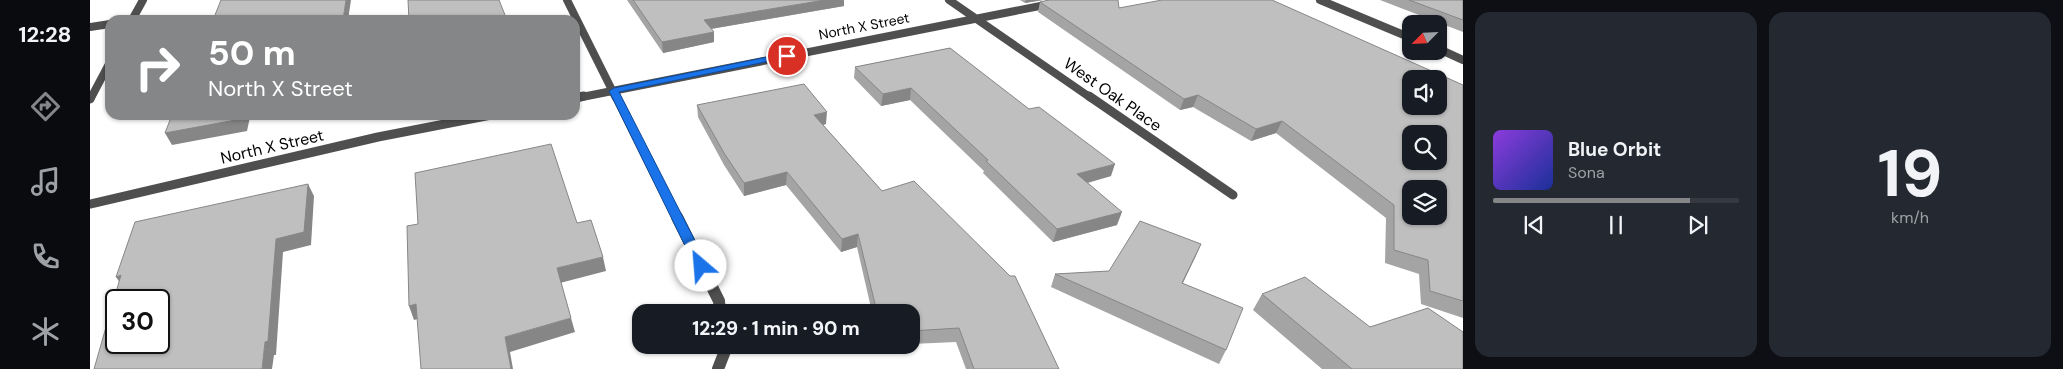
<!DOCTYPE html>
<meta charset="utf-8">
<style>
body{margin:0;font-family:"DM Sans",sans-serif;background:#242831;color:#f1f3f6;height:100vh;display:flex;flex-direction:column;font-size:19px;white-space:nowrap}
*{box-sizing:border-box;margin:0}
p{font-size:16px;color:#9ea1a6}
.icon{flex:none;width:28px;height:28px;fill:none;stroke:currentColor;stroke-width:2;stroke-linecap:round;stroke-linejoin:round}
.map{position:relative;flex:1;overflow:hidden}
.sheet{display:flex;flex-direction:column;gap:12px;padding:12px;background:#0d0f14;width:600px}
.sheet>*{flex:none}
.hud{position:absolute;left:15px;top:15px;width:475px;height:105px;border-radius:15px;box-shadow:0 1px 4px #0004;background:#858687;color:#fff;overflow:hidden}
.needle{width:32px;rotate:246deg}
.buttons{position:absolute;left:1312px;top:15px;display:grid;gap:10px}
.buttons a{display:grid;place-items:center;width:45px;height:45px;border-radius:10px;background:#171b24;box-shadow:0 1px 4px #0004;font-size:25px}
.speed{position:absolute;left:15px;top:289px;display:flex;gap:10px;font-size:25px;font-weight:700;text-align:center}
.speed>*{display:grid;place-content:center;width:65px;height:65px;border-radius:50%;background:#171b24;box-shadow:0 1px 4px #0004;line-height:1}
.speed .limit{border:2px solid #111;border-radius:8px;background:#fff;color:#111}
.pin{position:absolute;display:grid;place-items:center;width:42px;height:42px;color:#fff;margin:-21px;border:2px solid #fff;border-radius:50%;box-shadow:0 1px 5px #0007}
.me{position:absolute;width:55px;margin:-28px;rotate:333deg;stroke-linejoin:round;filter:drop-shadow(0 0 4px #0008)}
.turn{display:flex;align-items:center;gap:18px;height:105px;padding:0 20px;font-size:22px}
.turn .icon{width:65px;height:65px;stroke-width:2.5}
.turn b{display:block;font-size:35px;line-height:42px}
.sheet .widget{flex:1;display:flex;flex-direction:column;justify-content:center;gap:8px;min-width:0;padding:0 18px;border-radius:15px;background:#242831}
.sheet .dial{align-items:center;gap:0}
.dial b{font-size:65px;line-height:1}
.song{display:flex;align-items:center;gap:15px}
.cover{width:60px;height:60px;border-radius:8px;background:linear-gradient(135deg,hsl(270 70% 55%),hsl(230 70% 35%))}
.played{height:5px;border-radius:2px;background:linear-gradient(90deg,#858687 80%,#363941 80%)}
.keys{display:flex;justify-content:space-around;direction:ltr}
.sheet .tiles{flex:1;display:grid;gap:12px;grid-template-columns:repeat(2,1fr)}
.trip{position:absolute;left:542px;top:304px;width:288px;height:50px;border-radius:15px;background:#171b24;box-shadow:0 1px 4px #0004;font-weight:800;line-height:50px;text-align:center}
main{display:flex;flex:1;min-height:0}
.dock{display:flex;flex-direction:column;width:90px;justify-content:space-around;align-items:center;background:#090b0e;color:#9ea1a6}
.dock .icon{width:35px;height:35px}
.dock .active{color:#858687}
.dock b{font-size:22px;color:#f1f3f6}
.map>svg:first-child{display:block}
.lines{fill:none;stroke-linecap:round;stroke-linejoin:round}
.service{stroke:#4f4f4f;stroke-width:8}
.minor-far2{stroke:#4f4f4f;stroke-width:8}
.minor-far1{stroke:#4f4f4f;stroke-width:9}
.minor{stroke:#4f4f4f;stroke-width:12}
.tertiary-far1{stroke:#4f4f4f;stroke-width:8}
.tertiary{stroke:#4f4f4f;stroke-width:9}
.wall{fill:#a4a4a4}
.shaded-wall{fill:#868686}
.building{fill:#bfbfbf;stroke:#868686;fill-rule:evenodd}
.route{fill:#1a73e8;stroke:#114b97}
.labels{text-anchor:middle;stroke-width:5;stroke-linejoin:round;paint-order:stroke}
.far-street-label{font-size:14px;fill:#000;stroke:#fff}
.street-label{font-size:16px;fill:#000;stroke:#fff}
</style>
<main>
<nav class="dock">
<b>12:28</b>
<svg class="icon active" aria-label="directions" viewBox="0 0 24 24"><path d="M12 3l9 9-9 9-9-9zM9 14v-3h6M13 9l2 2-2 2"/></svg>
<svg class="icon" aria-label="music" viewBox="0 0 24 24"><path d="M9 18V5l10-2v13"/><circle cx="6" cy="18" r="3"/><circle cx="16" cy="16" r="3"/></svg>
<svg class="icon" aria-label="phone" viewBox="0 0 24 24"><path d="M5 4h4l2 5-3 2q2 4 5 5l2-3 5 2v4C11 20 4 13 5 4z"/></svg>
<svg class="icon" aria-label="climate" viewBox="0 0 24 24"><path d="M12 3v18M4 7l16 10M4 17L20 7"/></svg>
</nav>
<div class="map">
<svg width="1373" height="369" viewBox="0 0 1373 369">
<rect width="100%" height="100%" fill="#fff"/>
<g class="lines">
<path class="service" d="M 0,27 L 20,24"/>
<path class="minor-far2" d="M 477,0 L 526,98
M 859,0 L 1001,98
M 1230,0 L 1321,38
M 1349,49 L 1373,60
M 487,98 L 980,0"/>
<path class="minor-far1" d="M 526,96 L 587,219
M 999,96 L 1143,195
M 485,98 L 494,96
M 0,204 L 288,137 L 401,115"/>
<path class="minor" d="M 587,217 L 629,301 L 630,312
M 628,369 L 635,351 L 634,345"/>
<path class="tertiary-far1" d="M 42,20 L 53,0
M 1,98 L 20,62"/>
<path class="tertiary" d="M 0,99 L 1,96"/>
</g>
<path class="wall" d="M 537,0 L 754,0 L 754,6 L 621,29 L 624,42 L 573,53 Z
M 930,0 L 953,0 L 935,3 Z
M 1290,0 L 1373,0 L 1373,32 Z
M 950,2 L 1029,8 L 1373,85 L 1373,318 L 1331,304 L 1329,274 L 1295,263 L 1296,218 L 1186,133 L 1161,141 L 1103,107 L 1090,110 L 948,12 Z
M 860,48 L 1021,176 L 998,183 L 1027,225 L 963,242 L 893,173 L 894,171 L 820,100 L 791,106 L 764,78 L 765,67 Z
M 607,105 L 736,124 L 733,125 L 792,191 L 969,369 L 876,369 L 866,342 L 821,344 L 821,312 L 782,312 L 767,247 L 751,252 L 696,185 L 654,196 L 634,165 L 608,117 Z
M 1111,244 L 1093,283 L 1136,350 L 1129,364 L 961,287 L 965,274 L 1019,271 Z
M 1172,294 L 1280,327 L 1373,369 L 1232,369 L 1163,310 Z"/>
<path class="shaded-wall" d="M 256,0 L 261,0 L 258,20 L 253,20 Z
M 735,0 L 754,0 L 754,6 L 614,30 L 614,20 Z
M 936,0 L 953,0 L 935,3 Z
M 624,32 L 624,42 L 573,53 L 572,42 Z
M 821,88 L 820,100 L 791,106 L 793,94 Z
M 1108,95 L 1103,107 L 1090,110 L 1094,99 Z
M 737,112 L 736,124 L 724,127 L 724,115 Z
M 152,115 L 174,115 L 160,117 L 157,131 L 82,145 L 75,133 Z
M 1192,121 L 1186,133 L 1161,141 L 1166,129 Z
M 1025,164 L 1021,176 L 984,186 L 987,174 Z
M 697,172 L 696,185 L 654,196 L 654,183 Z
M 218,184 L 224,196 L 221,245 L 193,252 L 186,355 L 184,355 L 182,369 L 172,369 L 186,239 Z
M 1032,212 L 1027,225 L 963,242 L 967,229 Z
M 768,234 L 767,247 L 751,252 L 752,239 Z
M 1111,244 L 1105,258 L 1086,296 L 1092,283 Z
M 513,257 L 516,271 L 470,283 L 467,268 Z
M 31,275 L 35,290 L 26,277 Z
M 326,304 L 332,318 L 324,320 L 319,306 Z
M 481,318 L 485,332 L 420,352 L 423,369 L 421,369 L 415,337 Z"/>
<path class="building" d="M 131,0 L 256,0 L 253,20 L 123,20 Z
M 318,0 L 409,0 L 417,20 L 319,20 Z
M 543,0 L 735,0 L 614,20 L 624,32 L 572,42 Z
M 959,0 L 1028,0 L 1029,8 L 1072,0 L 1182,0 L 1373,85 L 1373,301 L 1340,291 L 1338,260 L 1304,250 L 1304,205 L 1192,121 L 1166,129 L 1108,95 L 1094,99 L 950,2 ZM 1321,79 L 1349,79 L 1349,106 L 1321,106 ZM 1321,134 L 1349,134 L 1349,161 L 1321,161 ZM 1321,189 L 1349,189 L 1349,216 L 1321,216 Z
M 1319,0 L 1373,0 L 1373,20 Z
M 860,48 L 939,109 L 949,107 L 1025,164 L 987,174 L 1032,212 L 967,229 L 896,161 L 898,160 L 821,88 L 793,94 L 765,67 Z
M 714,84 L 737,112 L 724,115 L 792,191 L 824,181 L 920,276 L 925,276 L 969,369 L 884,369 L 869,328 L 821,331 L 821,312 L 787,312 L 768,234 L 752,239 L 697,172 L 654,183 L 634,153 L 607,105 Z
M 82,115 L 152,115 L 151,119 L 75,133 Z
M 461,144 L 487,223 L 501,220 L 513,257 L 467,268 L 481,318 L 415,337 L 421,369 L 331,369 L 326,304 L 319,306 L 317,226 L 328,224 L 325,173 Z
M 218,184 L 214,232 L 186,239 L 178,341 L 175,342 L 172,369 L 4,369 L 31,275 L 26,277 L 45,222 ZM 26,300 L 69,300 L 69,342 L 26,342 Z
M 1050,221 L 1111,244 L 1092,283 L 1153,308 L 1136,350 L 965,274 L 1019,271 Z
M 1215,277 L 1280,327 L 1338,308 L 1373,332 L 1373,369 L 1262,369 L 1172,294 Z"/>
<path class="route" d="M 697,53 L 700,54 L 700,57 L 529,92 L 618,266 L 616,270 L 607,270 L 519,91 L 524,88 Z"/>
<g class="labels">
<g class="far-street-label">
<text transform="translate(774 26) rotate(-11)" y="5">North X Street</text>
</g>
<g class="street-label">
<text transform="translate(1023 94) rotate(35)" y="6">West Oak Place</text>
<text transform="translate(182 146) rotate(-13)" y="6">North X Street</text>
</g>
</g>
</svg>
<div class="buttons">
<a><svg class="needle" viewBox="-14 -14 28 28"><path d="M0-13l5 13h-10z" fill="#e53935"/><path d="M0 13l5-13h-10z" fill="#9ea1a6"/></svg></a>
<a><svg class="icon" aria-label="sound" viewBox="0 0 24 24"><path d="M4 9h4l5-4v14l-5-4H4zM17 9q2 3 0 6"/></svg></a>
<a><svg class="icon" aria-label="search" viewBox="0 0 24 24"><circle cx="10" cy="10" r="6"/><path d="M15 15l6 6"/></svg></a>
<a><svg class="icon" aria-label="layers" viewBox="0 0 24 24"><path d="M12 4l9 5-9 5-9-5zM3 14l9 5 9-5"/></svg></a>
</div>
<div class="speed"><div class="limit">30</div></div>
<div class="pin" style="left:697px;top:56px;background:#d93025"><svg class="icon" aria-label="arrive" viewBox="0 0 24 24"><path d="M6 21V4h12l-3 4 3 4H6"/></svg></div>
<svg class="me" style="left:611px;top:266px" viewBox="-20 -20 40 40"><circle r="19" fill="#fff"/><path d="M0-13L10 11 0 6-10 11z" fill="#1a73e8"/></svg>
<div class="trip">12:29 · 1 min · 90 m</div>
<div class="hud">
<div class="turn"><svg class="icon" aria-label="right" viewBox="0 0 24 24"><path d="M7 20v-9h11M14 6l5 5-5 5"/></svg><div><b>50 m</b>North X Street</div></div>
</div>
</div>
<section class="sheet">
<div class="tiles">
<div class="widget">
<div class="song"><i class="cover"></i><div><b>Blue Orbit</b><p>Sona</p></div></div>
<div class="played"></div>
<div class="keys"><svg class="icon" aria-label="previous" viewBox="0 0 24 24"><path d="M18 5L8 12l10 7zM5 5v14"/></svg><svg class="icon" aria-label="pause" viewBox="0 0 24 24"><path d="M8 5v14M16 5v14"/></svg><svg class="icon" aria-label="next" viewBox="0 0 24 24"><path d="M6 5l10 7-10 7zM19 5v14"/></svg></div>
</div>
<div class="widget dial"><b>19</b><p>km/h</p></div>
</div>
</section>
</main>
